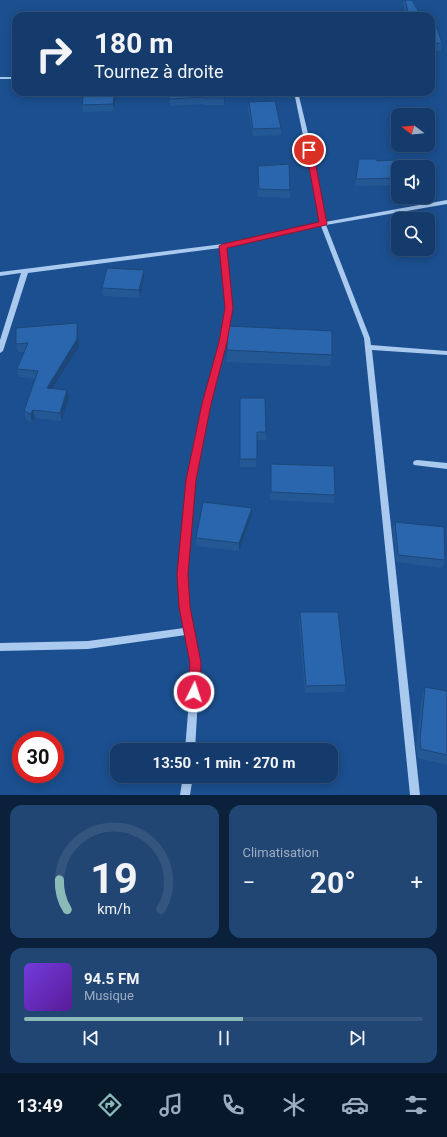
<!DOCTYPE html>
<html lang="fr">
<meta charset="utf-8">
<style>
body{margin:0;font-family:Roboto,sans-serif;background:#214673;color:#f1f3f6;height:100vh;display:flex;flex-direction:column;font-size:15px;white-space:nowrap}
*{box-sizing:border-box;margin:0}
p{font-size:13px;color:#9dadc1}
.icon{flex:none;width:22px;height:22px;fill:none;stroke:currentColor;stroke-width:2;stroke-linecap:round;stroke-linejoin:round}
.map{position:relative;height:795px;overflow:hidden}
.panel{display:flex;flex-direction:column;gap:10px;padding:10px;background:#0b203b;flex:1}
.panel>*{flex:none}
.hud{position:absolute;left:12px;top:12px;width:423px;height:84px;border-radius:12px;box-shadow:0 2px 10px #0003,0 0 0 1px #33557e;background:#143b6b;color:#f1f3f6;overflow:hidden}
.needle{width:26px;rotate:286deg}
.buttons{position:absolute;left:391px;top:108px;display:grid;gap:8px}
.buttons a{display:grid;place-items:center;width:44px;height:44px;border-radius:8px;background:#143b6b;box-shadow:0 2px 10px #0003,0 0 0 1px #33557e;font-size:20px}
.speed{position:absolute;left:12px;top:731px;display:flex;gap:8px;font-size:20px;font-weight:700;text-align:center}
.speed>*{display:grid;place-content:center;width:52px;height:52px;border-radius:50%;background:#143b6b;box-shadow:0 2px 10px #0003,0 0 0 1px #33557e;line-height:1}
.speed .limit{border:6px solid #d22;background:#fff;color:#111}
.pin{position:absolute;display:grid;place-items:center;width:34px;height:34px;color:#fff;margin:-17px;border:2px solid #fff;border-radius:50%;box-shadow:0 1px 4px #0007}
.me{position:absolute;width:44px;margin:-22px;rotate:4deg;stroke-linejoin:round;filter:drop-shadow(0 0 3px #0008)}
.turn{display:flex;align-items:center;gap:14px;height:84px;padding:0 16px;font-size:18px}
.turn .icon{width:52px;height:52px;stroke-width:2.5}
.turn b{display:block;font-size:28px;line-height:34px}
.big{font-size:30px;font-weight:700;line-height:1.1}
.panel .tile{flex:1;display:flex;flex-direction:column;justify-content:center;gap:6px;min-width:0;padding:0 14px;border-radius:12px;background:#214673}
.panel .dial{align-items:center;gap:0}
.dial svg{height:104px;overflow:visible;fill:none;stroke:#33557e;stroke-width:7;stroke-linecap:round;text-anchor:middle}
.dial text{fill:#f1f3f6;stroke:none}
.song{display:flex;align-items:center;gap:12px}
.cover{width:48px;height:48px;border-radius:6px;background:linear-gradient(135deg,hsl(260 70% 55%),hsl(270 70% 35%))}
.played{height:4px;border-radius:2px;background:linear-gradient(90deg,#8bbbb9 55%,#33557e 55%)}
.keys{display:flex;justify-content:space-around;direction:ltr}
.heat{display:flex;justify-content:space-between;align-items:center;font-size:22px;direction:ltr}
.panel .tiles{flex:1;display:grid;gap:10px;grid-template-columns:1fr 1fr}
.tile:last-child{grid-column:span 2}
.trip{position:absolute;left:110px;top:743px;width:228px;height:40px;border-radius:12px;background:#143b6b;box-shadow:0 2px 10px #0003,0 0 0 1px #33557e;font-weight:700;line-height:40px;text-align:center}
.tabs{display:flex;height:64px;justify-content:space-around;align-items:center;background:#08182b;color:#9dadc1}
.tabs .icon{width:28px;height:28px}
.tabs .on{color:#8bbbb9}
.tabs b{font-size:18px;color:#f1f3f6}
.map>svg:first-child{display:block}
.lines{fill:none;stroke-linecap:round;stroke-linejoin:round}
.minor{fill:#a9c9ee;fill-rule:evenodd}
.wall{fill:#245895}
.shaded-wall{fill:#1d4779}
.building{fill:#2a66ad;stroke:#1d4779}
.route{fill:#e11d48;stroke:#92132f}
</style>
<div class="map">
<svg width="447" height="795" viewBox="0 0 447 795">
<rect width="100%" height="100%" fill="#1b4f8f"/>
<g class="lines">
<path class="minor" d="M 0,77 L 16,77 L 16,79 L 0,79 Z
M 294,92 L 298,92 L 312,150 L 325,222 L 447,200 L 447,204 L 326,225 L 370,338 L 371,345 L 447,351 L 447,355 L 372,350 L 420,795 L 410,795 L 364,338 L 321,226 L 226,247 L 232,308 L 226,342 L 210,404 L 195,480 L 187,574 L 188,607 L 200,663 L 195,750 L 185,750 L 192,663 L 186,635 L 88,649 L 0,651 L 0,643 L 88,641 L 184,628 L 180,607 L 179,574 L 187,480 L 202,404 L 220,342 L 226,308 L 220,248 L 28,273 L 3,351 L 0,353 L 0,340 L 21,273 L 0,276 L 0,272 L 223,244 L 320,223 L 306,150 Z
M 417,460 L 447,463 L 447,469 L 414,465 L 413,463 L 414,461 Z
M 183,776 L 193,776 L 190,795 L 180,795 Z"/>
</g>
<path class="wall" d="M 404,0 L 412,0 L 421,16 L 406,16 L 403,4 Z
M 431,28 L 442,43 L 441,51 L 431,51 Z
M 117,92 L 114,111 L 83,112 L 82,105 Z
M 170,92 L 226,92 L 224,105 L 204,105 L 204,104 L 170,106 Z
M 249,102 L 281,128 L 281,135 L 253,136 L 248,109 Z
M 377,161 L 398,172 L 398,185 L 355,186 L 356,179 Z
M 258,166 L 290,190 L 290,198 L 258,197 Z
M 144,278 L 140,298 L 103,296 L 102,288 Z
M 77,323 L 78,331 L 79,347 L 53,389 L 69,398 L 62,421 L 35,418 L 32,422 L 26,419 L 24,411 L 35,379 L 19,377 L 17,369 L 24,352 L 18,352 L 16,344 Z
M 227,350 L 332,355 L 330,366 L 227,362 Z
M 240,398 L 266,432 L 266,440 L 257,440 L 256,467 L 240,467 Z
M 271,464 L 335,495 L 334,503 L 270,500 Z
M 252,508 L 252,515 L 239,551 L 196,546 L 196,538 Z
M 395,522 L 445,560 L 442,568 L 396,562 L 393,529 Z
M 300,612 L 346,685 L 344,692 L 305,693 L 299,620 Z
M 425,687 L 447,691 L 447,765 L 418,758 L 416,748 L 422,696 Z"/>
<path class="shaded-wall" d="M 115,92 L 117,92 L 114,111 L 113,104 Z
M 225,92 L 226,92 L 224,105 L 224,98 Z
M 144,270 L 144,278 L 140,298 L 139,290 Z
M 77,323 L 78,331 L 79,347 L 48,396 L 47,388 Z
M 67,390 L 69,398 L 62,421 L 60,413 Z
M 33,410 L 35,418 L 32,422 L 30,414 Z
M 252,508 L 252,515 L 239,551 L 239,543 Z"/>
<path class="building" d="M 405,0 L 412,0 L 421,16 L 409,16 Z
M 431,28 L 437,28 L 442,43 L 431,44 Z
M 84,92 L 115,92 L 113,104 L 82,105 Z
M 170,92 L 225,92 L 224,98 L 204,98 L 204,97 L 169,99 Z
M 275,101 L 281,128 L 253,129 L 249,102 Z
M 359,159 L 376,159 L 377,161 L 394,160 L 398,172 L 398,178 L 356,179 Z
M 289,164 L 290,190 L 259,189 L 258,166 Z
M 107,268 L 144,270 L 139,290 L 102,288 Z
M 77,323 L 77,339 L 47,388 L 67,390 L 60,413 L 33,410 L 30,414 L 24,411 L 38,371 L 17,369 L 28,343 L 16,344 L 16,328 Z
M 228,326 L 332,331 L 332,355 L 227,350 Z
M 240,398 L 265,398 L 266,432 L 257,432 L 257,459 L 240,459 Z
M 271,464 L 334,466 L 335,495 L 271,492 Z
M 203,502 L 252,508 L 239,543 L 196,538 Z
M 395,522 L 444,527 L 445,560 L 398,555 Z
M 300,612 L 338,612 L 346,685 L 306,686 Z
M 425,687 L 447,691 L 447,755 L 421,749 L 420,740 Z"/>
<path class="route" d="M 309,148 L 313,150 L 327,224 L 326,225 L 227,248 L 233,308 L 227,342 L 211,404 L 196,480 L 188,574 L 190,607 L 201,663 L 200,692 L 198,696 L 194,697 L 190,696 L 188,692 L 190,663 L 179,607 L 177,574 L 186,480 L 202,404 L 219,342 L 225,308 L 219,246 L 223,244 L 319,222 L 306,150 Z"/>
</svg>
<div class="buttons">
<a><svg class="needle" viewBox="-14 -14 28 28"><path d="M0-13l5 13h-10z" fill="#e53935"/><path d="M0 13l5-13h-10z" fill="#9dadc1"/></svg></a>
<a><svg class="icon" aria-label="sound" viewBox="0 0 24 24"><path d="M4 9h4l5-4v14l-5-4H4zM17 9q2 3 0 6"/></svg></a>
<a><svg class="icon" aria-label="search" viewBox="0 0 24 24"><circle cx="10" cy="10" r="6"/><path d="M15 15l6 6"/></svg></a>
</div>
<div class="speed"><div class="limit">30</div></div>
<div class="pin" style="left:309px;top:150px;background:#d93025"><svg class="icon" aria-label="arrive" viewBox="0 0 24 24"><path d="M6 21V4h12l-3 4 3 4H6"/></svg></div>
<svg class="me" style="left:194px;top:692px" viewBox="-20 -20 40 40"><circle r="17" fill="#e11d48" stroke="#fff" stroke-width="3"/><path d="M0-11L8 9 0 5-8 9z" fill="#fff"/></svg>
<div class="trip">13:50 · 1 min · 270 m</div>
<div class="hud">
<div class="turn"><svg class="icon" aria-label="right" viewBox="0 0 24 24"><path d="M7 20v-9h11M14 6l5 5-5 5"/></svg><div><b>180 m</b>Tournez à droite</div></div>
</div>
</div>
<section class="panel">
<div class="tiles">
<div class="tile dial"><svg viewBox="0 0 100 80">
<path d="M14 69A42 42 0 1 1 86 69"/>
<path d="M14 69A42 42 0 0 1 8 46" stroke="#8bbbb9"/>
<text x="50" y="56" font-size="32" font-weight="700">19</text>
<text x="50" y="72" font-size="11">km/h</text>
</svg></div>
<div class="tile"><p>Climatisation</p>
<div class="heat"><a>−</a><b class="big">20°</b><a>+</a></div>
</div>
<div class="tile">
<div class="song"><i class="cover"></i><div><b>94.5 FM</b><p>Musique</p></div></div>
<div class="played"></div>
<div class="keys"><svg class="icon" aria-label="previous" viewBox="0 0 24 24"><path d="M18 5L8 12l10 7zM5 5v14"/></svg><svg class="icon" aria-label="pause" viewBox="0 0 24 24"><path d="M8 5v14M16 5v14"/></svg><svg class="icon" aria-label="next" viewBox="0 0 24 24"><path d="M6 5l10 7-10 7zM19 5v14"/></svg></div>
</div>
</div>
</section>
<nav class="tabs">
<b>13:49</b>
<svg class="icon on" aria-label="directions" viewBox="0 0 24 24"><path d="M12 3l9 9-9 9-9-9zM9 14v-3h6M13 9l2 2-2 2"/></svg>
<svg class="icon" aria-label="music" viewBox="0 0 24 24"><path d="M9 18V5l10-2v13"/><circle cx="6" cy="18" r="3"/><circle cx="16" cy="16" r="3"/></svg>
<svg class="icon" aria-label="phone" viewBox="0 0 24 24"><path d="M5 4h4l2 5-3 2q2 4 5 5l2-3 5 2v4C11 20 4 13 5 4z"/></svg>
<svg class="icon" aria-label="climate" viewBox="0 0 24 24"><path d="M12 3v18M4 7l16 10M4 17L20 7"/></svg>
<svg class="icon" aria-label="car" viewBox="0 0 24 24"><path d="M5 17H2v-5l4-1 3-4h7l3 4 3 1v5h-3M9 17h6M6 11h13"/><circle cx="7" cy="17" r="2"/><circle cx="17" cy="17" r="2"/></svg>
<svg class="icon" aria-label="filters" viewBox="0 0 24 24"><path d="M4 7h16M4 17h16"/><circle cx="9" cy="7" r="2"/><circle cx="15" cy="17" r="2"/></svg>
</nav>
